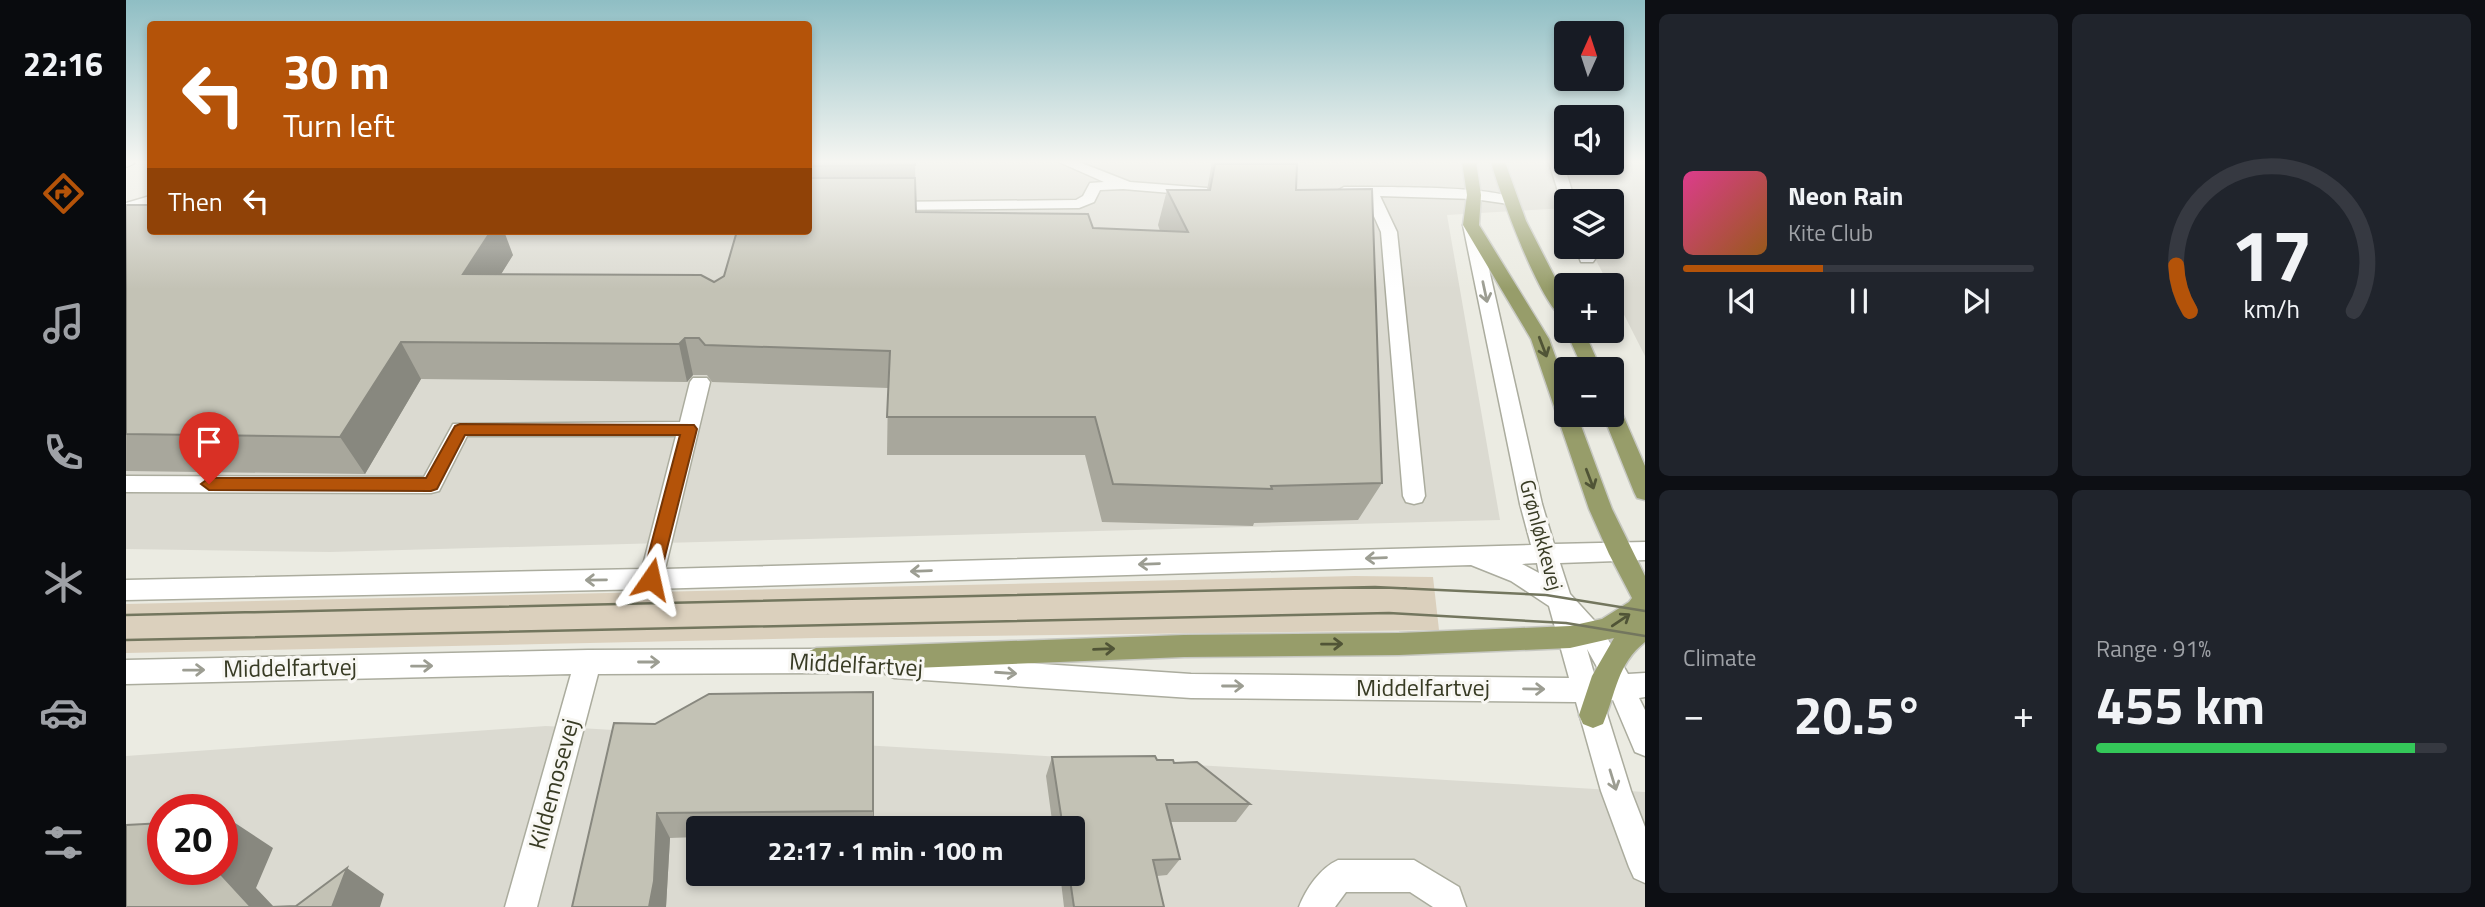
<!DOCTYPE html>
<meta charset="utf-8">
<style>
body{margin:0;font-family:"Titillium Web",sans-serif;background:#20242c;color:#f1f3f6;height:100vh;display:flex;flex-direction:column;font-size:26px;white-space:nowrap}
*{box-sizing:border-box;margin:0}
p{font-size:23px;color:#9ea1a6}
.icon{flex:none;width:38px;height:38px;fill:none;stroke:currentColor;stroke-width:2;stroke-linecap:round;stroke-linejoin:round}
.map{position:relative;flex:1;overflow:hidden}
.panel{display:flex;flex-direction:column;gap:14px;padding:14px;background:#0d0f14;width:840px}
.panel>*{flex:none}
.top-card{position:absolute;left:21px;top:21px;width:665px;height:214px;border-radius:7px;box-shadow:0 4px 10px #0003;background:#b45309;color:#fff;overflow:hidden}
.needle{width:46px;rotate:3deg}
.buttons{position:absolute;left:1428px;top:21px;display:grid;gap:14px}
.buttons a{display:grid;place-items:center;width:70px;height:70px;border-radius:7px;background:#171b24;box-shadow:0 4px 10px #0003;font-size:35px}
.speed{position:absolute;left:21px;top:794px;display:flex;gap:14px;font-size:35px;font-weight:700;text-align:center}
.speed>*{display:grid;place-content:center;width:91px;height:91px;border-radius:50%;background:#171b24;box-shadow:0 4px 10px #0003;line-height:1}
.speed .limit{border:10px solid #d22;background:#fff;color:#111}
.pin{position:absolute;display:grid;place-items:center;width:60px;height:60px;color:#fff;margin:-72px -30px;border-radius:50% 50% 50% 0;rotate:-45deg;box-shadow:0 0 7px #0007}
.pin .icon{rotate:45deg}
.me{position:absolute;width:77px;margin:-38px;rotate:11deg;stroke-linejoin:round;filter:drop-shadow(0 0 5px #0008)}
.turn{display:flex;align-items:center;gap:24px;height:147px;padding:0 21px;font-size:32px}
.turn .icon{width:91px;height:91px;stroke-width:2.5}
.turn b{display:block;font-size:49px;line-height:60px}
.then{display:flex;align-items:center;height:66px;padding:0 21px;background:#0003;gap:14px;font-size:26px}
.big{font-size:52px;font-weight:700;line-height:1.1}
.panel .widget{flex:1;display:flex;flex-direction:column;justify-content:center;gap:10px;min-width:0;padding:0 24px;border-radius:10px;background:#20242c}
.panel .dial{align-items:center;gap:0}
.dial svg{height:182px;overflow:visible;fill:none;stroke:#363941;stroke-width:7;stroke-linecap:round;text-anchor:middle}
.dial text{fill:#f1f3f6;stroke:none}
.song{display:flex;align-items:center;gap:21px}
.cover{width:84px;height:84px;border-radius:10px;background:linear-gradient(135deg,hsl(330 70% 55%),hsl(30 70% 35%))}
.played{height:7px;border-radius:4px;background:linear-gradient(90deg,#b45309 40%,#363941 40%)}
.keys{display:flex;justify-content:space-around;direction:ltr}
.heat{display:flex;justify-content:space-between;align-items:center;font-size:38px;direction:ltr}
.charge{height:10px;border-radius:5px;background:linear-gradient(90deg,#34c759 91%,#363941 0)}
.panel .tiles{flex:1;display:grid;gap:14px;grid-template-columns:repeat(2,1fr)}
.trip{position:absolute;left:560px;top:816px;width:399px;height:70px;border-radius:7px;background:#171b24;box-shadow:0 4px 10px #0003;font-weight:700;line-height:70px;text-align:center}
main{display:flex;flex:1;min-height:0}
.dock{display:flex;flex-direction:column;width:126px;justify-content:space-around;align-items:center;background:#090b0e;color:#9ea1a6}
.dock .icon{width:49px;height:49px}
.dock .current{color:#b45309}
.dock b{font-size:32px;color:#f1f3f6}
.map>svg:first-child{display:block}
.built{fill:#dbdad1;fill-rule:evenodd}
.green{fill:#dbd0bd}
.lines{fill:none;stroke-linecap:round;stroke-linejoin:round}
.minor-casing{stroke:#abac9e;stroke-width:3}
.major-casing{stroke:#c7c8c2;stroke-width:3}
.minor{fill:#fff;fill-rule:evenodd}
.major{fill:#979d6a;fill-rule:evenodd}
.tram-far1{stroke:#73765e;stroke-width:2}
.tram{stroke:#73765e;stroke-width:2.5}
.rail-casing{stroke:#73765e;stroke-width:6}
.rail{stroke:#f8f7f3;stroke-width:4.5;stroke-dasharray:12;stroke-linecap:butt}
.wall{fill:#a8a79c}
.shaded-wall{fill:#88887f}
.building{fill:#c3c2b5;stroke:#88887f;stroke-width:2}
.oneway{stroke:#9c9d92}
.oneway2{stroke:#505436}
.route{fill:#b45309;stroke:#753606;stroke-width:2}
.labels{text-anchor:middle;stroke-width:6;stroke-linejoin:round;paint-order:stroke}
.street-label{font-size:21px;fill:#383b24;stroke:#f8f7f3}
.near-street-label{font-size:24px;fill:#383b24;stroke:#f8f7f3}
</style>
<main>
<nav class="dock">
<b>22:16</b>
<svg class="icon current" aria-label="directions" viewBox="0 0 24 24"><path d="M12 3l9 9-9 9-9-9zM9 14v-3h6M13 9l2 2-2 2"/></svg>
<svg class="icon" aria-label="music" viewBox="0 0 24 24"><path d="M9 18V5l10-2v13"/><circle cx="6" cy="18" r="3"/><circle cx="16" cy="16" r="3"/></svg>
<svg class="icon" aria-label="phone" viewBox="0 0 24 24"><path d="M5 4h4l2 5-3 2q2 4 5 5l2-3 5 2v4C11 20 4 13 5 4z"/></svg>
<svg class="icon" aria-label="climate" viewBox="0 0 24 24"><path d="M12 3v18M4 7l16 10M4 17L20 7"/></svg>
<svg class="icon" aria-label="car" viewBox="0 0 24 24"><path d="M5 17H2v-5l4-1 3-4h7l3 4 3 1v5h-3M9 17h6M6 11h13"/><circle cx="7" cy="17" r="2"/><circle cx="17" cy="17" r="2"/></svg>
<svg class="icon" aria-label="filters" viewBox="0 0 24 24"><path d="M4 7h16M4 17h16"/><circle cx="9" cy="7" r="2"/><circle cx="15" cy="17" r="2"/></svg>
</nav>
<div class="map">
<svg width="1519" height="907" viewBox="0 0 1519 907">
<rect width="100%" height="100%" fill="#ebebe2"/>
<path class="built" d="M 683,162 L 1519,162 L 1519,356 L 1486,291 L 1486,285 L 1483,285 L 1463,247 L 1486,247 L 1486,201 L 1440,201 L 1440,208 L 1321,215 L 1374,520 L 204,552 L 0,549 L 0,206 L 24,196 L 24,231 L 682,231 Z
M 420,726 L 1519,792 L 1519,907 L 0,907 L 0,756 ZM 37,810 L 96,810 L 96,870 L 37,870 ZM 572,828 L 947,828 L 947,873 L 572,873 Z"/>
<path class="green" d="M 1229,576 L 1307,577 L 1313,630 L 690,638 L 0,653 L 0,604 Z"/>
<g class="lines">
<defs>
<path id="minor" d="M 933,162 L 953,162 L 1004,182 L 1081,188 L 1088,192 L 1081,196 L 997,189 L 974,190 L 968,202 L 953,208 L 762,210 L 755,206 L 762,202 L 950,200 L 957,196 L 964,183 L 978,182 Z
M 1423,162 L 1437,162 L 1449,201 L 1440,201 L 1440,205 L 1435,201 Z
M 1218,187 C 1246,187 1375,185 1390,200 L 1383,204 L 1348,199 L 1254,196 L 1271,232 L 1299,496 L 1296,502 L 1288,504 L 1280,502 L 1277,496 L 1255,232 L 1239,196 L 1213,194 L 1211,191 Z
M 24,196 L 24,205 L 0,212 L 0,203 Z
M 1345,220 L 1353,225 L 1416,504 L 1428,544 L 1519,542 L 1519,560 L 1434,563 L 1444,594 L 1476,629 L 1502,674 L 1519,673 L 1519,697 L 1513,698 L 1519,710 L 1519,756 L 1509,752 L 1487,700 L 1477,701 L 1505,791 L 1519,827 L 1519,883 L 1508,878 L 1503,867 L 1475,791 L 1450,702 L 1065,698 L 768,678 L 759,674 L 755,666 L 759,658 L 768,654 L 1065,674 L 1443,678 L 1423,606 L 1385,581 L 1345,565 L 525,589 L 0,600 L 0,580 L 516,569 L 550,436 L 341,436 L 313,491 L 305,493 L 0,492 L 0,476 L 298,477 L 327,424 L 554,422 L 564,382 L 567,378 L 581,378 L 584,382 L 539,569 L 1405,545 L 1394,504 L 1337,225 ZM 1411,563 L 1413,573 L 1396,564 ZM 1461,649 L 1476,676 L 1469,677 Z
M 1449,247 L 1465,247 L 1469,259 L 1467,262 L 1455,262 Z
M 705,649 L 714,653 L 718,661 L 714,669 L 705,673 L 472,674 L 411,907 L 379,907 L 445,674 L 0,684 L 0,660 L 462,650 Z
M 1212,860 L 1288,860 L 1333,887 L 1340,907 L 1307,907 L 1284,892 L 1220,892 L 1209,907 L 1173,907 C 1180,889 1194,868 1212,860 Z"/>
<path id="major" d="M 1336,162 L 1350,162 L 1355,195 L 1353,225 L 1423,339 L 1440,386 L 1440,415 L 1451,415 L 1486,509 L 1519,576 L 1519,642 C 1491,664 1490,693 1477,724 L 1467,728 L 1457,724 L 1453,715 L 1466,676 L 1488,638 L 1444,648 L 1273,655 L 1058,657 L 690,672 L 681,668 L 677,660 L 681,652 L 690,648 L 1058,635 L 1273,633 L 1444,626 L 1476,619 L 1503,602 L 1506,598 L 1483,554 L 1463,509 L 1405,339 L 1337,225 L 1341,195 Z
M 1365,162 L 1379,162 L 1400,221 L 1440,299 L 1440,319 C 1417,314 1372,188 1365,162 Z
M 1440,331 L 1458,331 L 1475,369 L 1457,369 Z
M 1486,406 L 1493,408 L 1496,413 L 1519,466 L 1519,500 L 1511,498 L 1508,492 L 1477,415 L 1486,415 Z"/>
</defs>
<use href="#minor" class="minor-casing"/>
<use href="#major" class="major-casing"/>
<use href="#minor" class="minor"/>
<use href="#major" class="major"/>
<path class="tram-far1" d="M 1216,588 L 1280,588"/>
<path class="tram" d="M 0,615 L 1249,587 L 1420,595 L 1519,611
M 0,640 L 1263,613 L 1440,623 L 1519,636"/>
<defs>
<path id="rail" d="M 0,165 L 7,162"/>
</defs>
<use href="#rail" class="rail-casing"/>
<use href="#rail" class="rail"/>
</g>
<path class="wall" d="M 682,162 L 789,162 L 790,212 L 967,228 L 1034,231 L 1032,225 L 1041,190 L 1081,190 L 1086,162 L 1167,162 L 1170,190 L 1256,483 L 1232,520 L 1128,523 L 1127,526 L 976,522 L 959,455 L 761,455 L 762,388 L 586,382 L 581,375 L 567,375 L 561,382 L 295,379 L 239,474 L 0,471 L 0,205 L 387,255 L 375,274 L 588,282 L 682,231 Z
M 747,692 L 748,828 L 572,828 L 572,837 L 544,838 L 540,907 L 446,907 L 529,724 Z
M 926,757 L 1031,760 L 1048,763 L 1124,804 L 1110,822 L 1044,822 L 1054,859 L 1041,875 L 1031,876 L 1038,907 L 938,907 L 934,873 L 947,873 L 947,828 L 927,828 L 920,776 Z"/>
<path class="shaded-wall" d="M 365,231 L 378,231 L 387,255 L 353,310 L 337,274 Z
M 559,338 L 567,375 L 561,382 L 553,344 Z
M 275,342 L 295,379 L 239,474 L 214,437 Z
M 747,692 L 748,720 L 748,828 L 747,811 Z
M 531,813 L 544,838 L 540,907 L 523,907 Z
M 103,819 L 147,848 L 130,888 L 148,907 L 125,907 L 91,870 L 96,870 L 96,834 Z
M 221,868 L 258,894 L 254,907 L 206,907 Z"/>
<path class="building" d="M 682,162 L 789,162 L 789,165 L 682,166 Z
M 1089,164 L 1171,164 L 1170,190 L 1246,189 L 1256,483 L 1145,486 L 1146,489 L 987,484 L 969,417 L 761,417 L 764,351 L 579,345 L 573,338 L 559,338 L 553,344 L 275,342 L 214,437 L 0,434 L 0,205 L 24,205 L 24,231 L 365,231 L 337,274 L 575,275 L 588,282 L 598,276 L 611,231 L 682,231 L 682,178 L 789,178 L 790,212 L 962,214 L 967,228 L 1062,232 L 1041,190 L 1084,190 Z
M 747,692 L 747,811 L 531,813 L 528,881 L 523,907 L 446,907 L 488,723 L 529,724 L 583,694 Z
M 1029,756 L 1031,760 L 1047,760 L 1048,763 L 1071,762 L 1124,804 L 1040,804 L 1054,859 L 1027,860 L 1038,907 L 948,907 L 943,873 L 947,873 L 947,828 L 937,828 L 926,757 Z
M 96,819 L 103,819 L 96,834 Z
M 37,823 L 37,870 L 91,870 L 125,907 L 0,907 L 0,825 Z
M 221,868 L 206,907 L 145,907 L 170,906 Z"/>
<defs><path id="oneway-shaft" d="M-6 0H5M1.5-3L5.5 0L1.5 3" fill="none" stroke-width="1.6" stroke-linecap="round" stroke-linejoin="round" transform="scale(1.75)"/></defs>
<g class="oneway">
<use href="#oneway-shaft" transform="translate(1359 292) rotate(78)"/>
<use href="#oneway-shaft" transform="translate(1250 558) rotate(178)"/>
<use href="#oneway-shaft" transform="translate(1023 564) rotate(178)"/>
<use href="#oneway-shaft" transform="translate(795 571) rotate(178)"/>
<use href="#oneway-shaft" transform="translate(470 580) rotate(179)"/>
<use href="#oneway-shaft" transform="translate(523 662)"/>
<use href="#oneway-shaft" transform="translate(296 666) rotate(-1)"/>
<use href="#oneway-shaft" transform="translate(68 670) rotate(-1)"/>
<use href="#oneway-shaft" transform="translate(880 673) rotate(4)"/>
<use href="#oneway-shaft" transform="translate(1107 686)"/>
<use href="#oneway-shaft" transform="translate(1408 689) rotate(1)"/>
<use href="#oneway-shaft" transform="translate(1487 780) rotate(73)"/>
</g>
<g class="oneway2">
<use href="#oneway-shaft" transform="translate(1417 347) rotate(69)"/>
<use href="#oneway-shaft" transform="translate(1464 479) rotate(69)"/>
<use href="#oneway-shaft" transform="translate(1495 620) rotate(-34)"/>
<use href="#oneway-shaft" transform="translate(1206 644) rotate(-1)"/>
<use href="#oneway-shaft" transform="translate(978 649) rotate(-2)"/>
</g>
<linearGradient id="sky" x2="0" y2="1"><stop stop-color="#8fbec4"/><stop offset="0.56" stop-color="#f6f6f2"/><stop offset="1" stop-color="#f6f6f2" stop-opacity="0"/></linearGradient>
<rect width="1519" height="289" fill="url(#sky)"/>
<path class="route" d="M 334,424 L 568,425 L 571,429 L 532,584 L 525,586 L 519,584 L 516,579 L 554,435 L 339,435 L 311,489 L 305,491 L 83,490 L 75,484 L 83,478 L 300,478 L 329,426 Z"/>
<g class="labels">
<g class="street-label">
<text transform="translate(1415 535) rotate(75)" y="7">Grønløkkevej</text>
</g>
<g class="near-street-label">
<text transform="translate(730 665) rotate(3)" y="8">Middelfartvej</text>
<text transform="translate(164 668) rotate(-1)" y="8">Middelfartvej</text>
<text x="1297" y="696">Middelfartvej</text>
<text transform="translate(428 784) rotate(-75)" y="8">Kildemosevej</text>
</g>
</g>
</svg>
<div class="buttons">
<a><svg class="needle" viewBox="-14 -14 28 28"><path d="M0-13l5 13h-10z" fill="#e53935"/><path d="M0 13l5-13h-10z" fill="#9ea1a6"/></svg></a>
<a><svg class="icon" aria-label="sound" viewBox="0 0 24 24"><path d="M4 9h4l5-4v14l-5-4H4zM17 9q2 3 0 6"/></svg></a>
<a><svg class="icon" aria-label="layers" viewBox="0 0 24 24"><path d="M12 4l9 5-9 5-9-5zM3 14l9 5 9-5"/></svg></a>
<a>+</a>
<a>−</a>
</div>
<div class="speed"><div class="limit">20</div></div>
<div class="pin" style="left:83px;top:484px;background:#d93025"><svg class="icon" aria-label="arrive" viewBox="0 0 24 24"><path d="M6 21V4h12l-3 4 3 4H6"/></svg></div>
<svg class="me" style="left:525px;top:579px" viewBox="-20 -20 40 40"><path d="M0-17L14 15 0 8-14 15z" fill="#b45309" stroke="#fff" stroke-width="4"/></svg>
<div class="trip">22:17 · 1 min · 100 m</div>
<div class="top-card">
<div class="turn"><svg class="icon" aria-label="left" viewBox="0 0 24 24"><path d="M17 20v-9H6M10 6l-5 5 5 5"/></svg><div><b>30 m</b>Turn left</div></div>
<div class="then">Then<svg class="icon" aria-label="left" viewBox="0 0 24 24"><path d="M17 20v-9H6M10 6l-5 5 5 5"/></svg></div>
</div>
</div>
<section class="panel">
<div class="tiles">
<div class="widget">
<div class="song"><i class="cover"></i><div><b>Neon Rain</b><p>Kite Club</p></div></div>
<div class="played"></div>
<div class="keys"><svg class="icon" aria-label="previous" viewBox="0 0 24 24"><path d="M18 5L8 12l10 7zM5 5v14"/></svg><svg class="icon" aria-label="pause" viewBox="0 0 24 24"><path d="M8 5v14M16 5v14"/></svg><svg class="icon" aria-label="next" viewBox="0 0 24 24"><path d="M6 5l10 7-10 7zM19 5v14"/></svg></div>
</div>
<div class="widget dial"><svg viewBox="0 0 100 80">
<path d="M14 69A42 42 0 1 1 86 69"/>
<path d="M14 69A42 42 0 0 1 8 49" stroke="#b45309"/>
<text x="50" y="56" font-size="32" font-weight="700">17</text>
<text x="50" y="72" font-size="11">km/h</text>
</svg></div>
<div class="widget"><p>Climate</p>
<div class="heat"><a>−</a><b class="big">20.5°</b><a>+</a></div>
</div>
<div class="widget"><p>Range · 91%</p><b class="big">455 km</b><div class="charge"></div></div>
</div>
</section>
</main>
